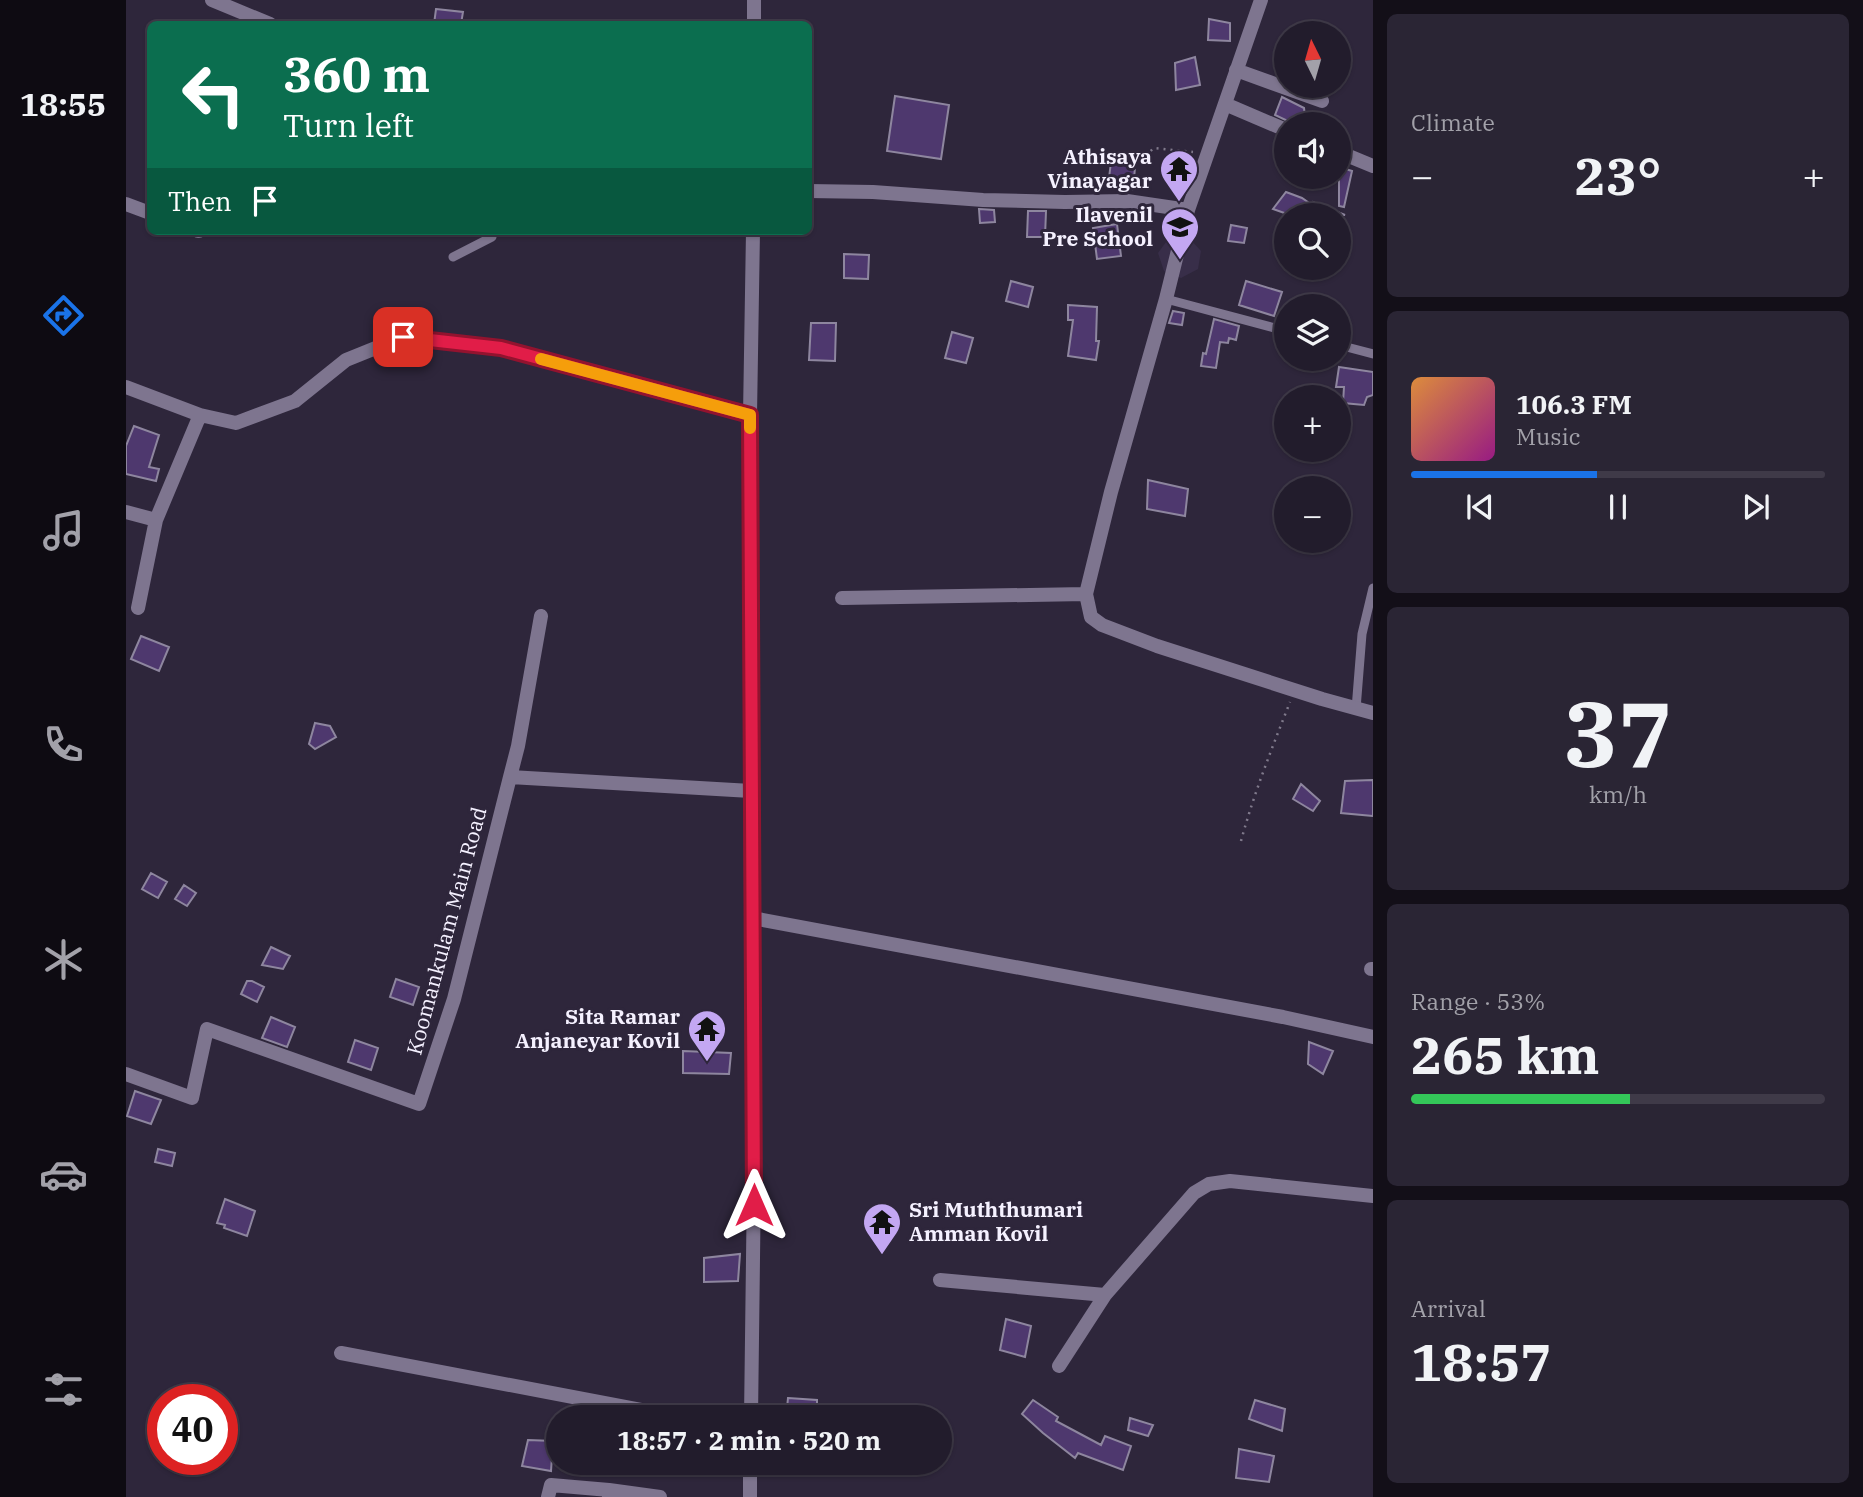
<!DOCTYPE html>
<meta charset="utf-8">
<style>
body{margin:0;font-family:"IBM Plex Serif",serif;background:#2a2534;color:#f1f3f6;height:100vh;display:flex;flex-direction:column;font-size:26px;white-space:nowrap}
*{box-sizing:border-box;margin:0}
p{font-size:23px;color:#a2a1a9}
.icon{flex:none;width:38px;height:38px;fill:none;stroke:currentColor;stroke-width:2;stroke-linecap:round;stroke-linejoin:round}
.map{position:relative;flex:1;overflow:hidden}
.details{display:flex;flex-direction:column;gap:14px;padding:14px;background:#130f18;width:490px}
.details>*{flex:none}
.guide{position:absolute;left:21px;top:21px;width:665px;height:214px;border-radius:10px;box-shadow:0 2px 5px #0004,0 0 0 2px #3f3a48;background:#0b6e4f;color:#fff;overflow:hidden}
.needle{width:46px;rotate:355deg}
.controls{position:absolute;left:1148px;top:21px;display:grid;gap:14px}
.controls a{display:grid;place-items:center;width:77px;height:77px;border-radius:50%;background:#221c2c;box-shadow:0 2px 5px #0004,0 0 0 2px #3f3a48;font-size:35px}
.speed{position:absolute;left:21px;top:1384px;display:flex;gap:14px;font-size:35px;font-weight:700;text-align:center}
.speed>*{display:grid;place-content:center;width:91px;height:91px;border-radius:50%;background:#221c2c;box-shadow:0 2px 5px #0004,0 0 0 2px #3f3a48;line-height:1}
.speed .limit{border:10px solid #d22;background:#fff;color:#111}
.pin{position:absolute;display:grid;place-items:center;width:60px;height:60px;color:#fff;margin:-30px;border-radius:14px;box-shadow:0 4px 10px #0006}
.me{position:absolute;width:77px;margin:-38px;rotate:0deg;stroke-linejoin:round;filter:drop-shadow(0 0 5px #0008)}
.turn{display:flex;align-items:center;gap:24px;height:147px;padding:0 21px;font-size:32px}
.turn .icon{width:91px;height:91px;stroke-width:2.5}
.turn b{display:block;font-size:49px;line-height:60px}
.then{display:flex;align-items:center;height:66px;padding:0 21px;background:#0003;gap:14px;font-size:26px}
.big{font-size:52px;font-weight:800;line-height:1.1}
.details .widget{flex:1;display:flex;flex-direction:column;justify-content:center;gap:10px;min-width:0;padding:0 24px;border-radius:10px;background:#2a2534}
.details .dial{align-items:center;gap:0}
.dial b{font-size:91px;line-height:1}
.song{display:flex;align-items:center;gap:21px}
.cover{width:84px;height:84px;border-radius:10px;background:linear-gradient(135deg,hsl(30 70% 55%),hsl(310 70% 35%))}
.played{height:7px;border-radius:4px;background:linear-gradient(90deg,#1a73e8 45%,#3f3a48 45%)}
.keys{display:flex;justify-content:space-around;direction:ltr}
.heat{display:flex;justify-content:space-between;align-items:center;font-size:38px;direction:ltr}
.charge{height:10px;border-radius:5px;background:linear-gradient(90deg,#34c759 53%,#3f3a48 0)}
.trip{position:absolute;left:420px;top:1405px;width:406px;height:70px;border-radius:35px;background:#221c2c;box-shadow:0 2px 5px #0004,0 0 0 2px #3f3a48;font-weight:800;line-height:70px;text-align:center}
main{display:flex;flex:1;min-height:0}
.tabs{display:flex;flex-direction:column;width:126px;justify-content:space-around;align-items:center;background:#0e0b12;color:#a2a1a9}
.tabs .icon{width:49px;height:49px}
.tabs .current{color:#1a73e8}
.tabs b{font-size:32px;color:#f1f3f6}
.map>svg:first-child{display:block}
.built{fill:#382e49}
.building{fill:#4e386e;stroke:#8e869f;stroke-width:2}
.lines{fill:none;stroke-linecap:round;stroke-linejoin:round}
.path{stroke:#807a8c;stroke-width:2.5;stroke-dasharray:2 5;stroke-linecap:butt}
.service{stroke:#7e758f;stroke-width:9}
.minor{stroke:#7e758f;stroke-width:14}
.tertiary{stroke:#7e758f;stroke-width:14}
.route-casing{stroke:#92132f;stroke-width:18}
.route{stroke:#e11d48;stroke-width:12}
.slow{stroke:#f59e0b;stroke-width:12}
.labels{text-anchor:middle;stroke-width:6;stroke-linejoin:round;paint-order:stroke}
.poi-label{font-size:21px;font-weight:bold;fill:#f5f1ff;stroke:#2e263b;text-anchor:end}
.street-label{font-size:21px;fill:#f5f1ff;stroke:#2e263b}
</style>
<main>
<nav class="tabs">
<b>18:55</b>
<svg class="icon current" aria-label="directions" viewBox="0 0 24 24"><path d="M12 3l9 9-9 9-9-9zM9 14v-3h6M13 9l2 2-2 2"/></svg>
<svg class="icon" aria-label="music" viewBox="0 0 24 24"><path d="M9 18V5l10-2v13"/><circle cx="6" cy="18" r="3"/><circle cx="16" cy="16" r="3"/></svg>
<svg class="icon" aria-label="phone" viewBox="0 0 24 24"><path d="M5 4h4l2 5-3 2q2 4 5 5l2-3 5 2v4C11 20 4 13 5 4z"/></svg>
<svg class="icon" aria-label="climate" viewBox="0 0 24 24"><path d="M12 3v18M4 7l16 10M4 17L20 7"/></svg>
<svg class="icon" aria-label="car" viewBox="0 0 24 24"><path d="M5 17H2v-5l4-1 3-4h7l3 4 3 1v5h-3M9 17h6M6 11h13"/><circle cx="7" cy="17" r="2"/><circle cx="17" cy="17" r="2"/></svg>
<svg class="icon" aria-label="filters" viewBox="0 0 24 24"><path d="M4 7h16M4 17h16"/><circle cx="9" cy="7" r="2"/><circle cx="15" cy="17" r="2"/></svg>
</nav>
<div class="map">
<svg width="1247" height="1497" viewBox="0 0 1247 1497">
<rect width="100%" height="100%" fill="#2e263b"/>
<path class="built" d="M 1062,237 L 1075,251 L 1072,269 L 1055,278 L 1038,271 L 1032,253 L 1043,238 Z"/>
<path class="building" d="M 310,9 L 337,12 L 335,24 L 308,24 Z
M 1083,19 L 1104,23 L 1104,41 L 1082,40 Z
M 1069,57 L 1074,85 L 1050,90 L 1049,63 Z
M 769,96 L 823,105 L 815,159 L 761,151 Z
M 1156,97 L 1178,108 L 1180,124 L 1168,124 L 1149,115 Z
M 986,153 L 1010,156 L 1007,190 L 982,187 Z
M 1213,167 L 1226,171 L 1218,207 L 1213,206 Z
M 1160,192 L 1176,198 L 1186,205 L 1187,202 L 1219,215 L 1164,215 L 1147,209 Z
M 853,209 L 868,210 L 869,222 L 854,223 Z
M 902,211 L 920,211 L 919,237 L 901,237 Z
M 991,224 L 995,256 L 971,259 L 967,228 Z
M 1105,225 L 1121,228 L 1118,243 L 1102,241 Z
M 718,254 L 743,255 L 742,279 L 718,278 Z
M 885,281 L 907,287 L 902,307 L 880,301 Z
M 1120,281 L 1156,292 L 1148,316 L 1113,305 Z
M 942,305 L 971,307 L 970,341 L 973,341 L 970,360 L 942,356 L 947,320 L 942,320 Z
M 1047,311 L 1058,313 L 1056,325 L 1043,323 Z
M 1088,319 L 1113,326 L 1110,340 L 1103,338 L 1102,343 L 1094,342 L 1090,368 L 1075,366 L 1077,353 L 1080,354 Z
M 685,323 L 710,323 L 709,361 L 683,360 Z
M 826,332 L 847,338 L 840,363 L 819,358 Z
M 1213,367 L 1247,372 L 1247,395 L 1241,397 L 1238,405 L 1217,403 L 1218,387 L 1210,387 Z
M 8,426 L 33,435 L 23,467 L 33,469 L 30,481 L 0,474 L 0,446 Z
M 1022,480 L 1062,489 L 1059,516 L 1021,509 Z
M 15,636 L 43,647 L 33,671 L 5,659 Z
M 189,723 L 204,726 L 210,737 L 189,749 L 183,744 Z
M 1247,780 L 1247,816 L 1215,813 L 1219,781 Z
M 1175,784 L 1194,801 L 1187,811 L 1167,799 Z
M 25,873 L 41,882 L 32,898 L 16,889 Z
M 58,885 L 70,893 L 61,906 L 49,899 Z
M 145,947 L 164,956 L 157,969 L 136,965 Z
M 270,979 L 293,987 L 287,1005 L 264,997 Z
M 121,981 L 126,981 L 138,987 L 131,1002 L 115,994 Z
M 145,1017 L 169,1027 L 161,1047 L 136,1038 Z
M 229,1040 L 252,1048 L 245,1070 L 222,1062 Z
M 1183,1042 L 1207,1051 L 1197,1074 L 1182,1064 Z
M 557,1051 L 605,1053 L 603,1074 L 557,1073 Z
M 9,1091 L 35,1100 L 25,1124 L 1,1116 Z
M 32,1149 L 49,1153 L 46,1166 L 29,1162 Z
M 99,1199 L 129,1211 L 121,1236 L 98,1228 L 99,1225 L 91,1223 Z
M 614,1254 L 612,1281 L 578,1282 L 578,1258 Z
M 880,1319 L 905,1326 L 899,1357 L 874,1350 Z
M 662,1398 L 691,1400 L 691,1418 L 660,1418 Z
M 907,1400 L 932,1417 L 930,1421 L 975,1445 L 979,1436 L 1005,1446 L 997,1470 L 952,1453 L 949,1458 L 917,1433 L 896,1414 Z
M 1129,1400 L 1159,1409 L 1156,1431 L 1123,1419 Z
M 1004,1418 L 1027,1425 L 1022,1436 L 1002,1430 Z
M 402,1440 L 427,1441 L 425,1471 L 396,1466 Z
M 1113,1449 L 1148,1456 L 1143,1482 L 1110,1478 Z"/>
<g class="lines">
<path class="path" d="M 1014,160 L 1028,148 L 1067,152
M 1115,841 C 1128,793 1146,748 1164,702"/>
<path class="service" d="M 327,257 L 366,237 L 365,231
M 1040,299 L 1160,331
M 1213,345 L 1247,354
M 1230,709 L 1236,634 L 1247,588"/>
<path class="minor" d="M 86,0 L 144,24
M 1135,0 L 1062,210 L 1040,299 L 985,492 L 960,594 L 965,617 L 976,625 L 1031,646 L 1196,699 L 1247,713
M 1110,70 L 1196,101
M 1099,104 L 1160,130
M 1213,152 L 1247,166
M 682,191 L 747,192 L 857,200 L 939,202 L 1001,201 L 1062,210
M 0,204 L 24,213
M 72,231 L 73,231
M 0,387 L 74,415
M 0,512 L 30,520
M 716,598 L 960,594
M 12,608 L 30,520 L 74,415 L 110,423 L 169,401 L 220,360 L 277,337 L 375,348 L 624,415
M 384,777 L 625,791
M 626,918 L 1157,1017 L 1247,1037
M 1245,969 L 1247,969
M 0,1074 L 66,1098 L 81,1029 L 293,1104 L 328,999 L 384,777 L 392,746 L 415,616
M 814,1280 L 979,1295
M 215,1353 L 557,1418
M 933,1366 L 979,1295 L 1068,1193 L 1083,1184 L 1104,1181 L 1247,1196
M 422,1497 L 425,1485 L 483,1490
M 483,1497 L 483,1490 L 534,1497"/>
<path class="tertiary" d="M 628,0 L 628,24
M 625,1418 L 628,1179 L 625,908 L 624,415 L 627,231
M 624,1497 L 624,1463"/>
</g>
<g class="lines">
<defs>
<path id="route" d="M 277,337 L 375,348 L 624,415 L 628,1205"/>
</defs>
<use href="#route" class="route-casing"/>
<use href="#route" class="route"/>
<path class="slow" d="M 415,359 L 624,415 L 624,428"/>
</g>
<defs>
<symbol id="temple-pin" viewBox="-11 -11 22 30"><path d="M0 17L-7.5 6A9.5 9.5 0 1 1 7.5 6Z" fill="#c3a7f2" stroke="#2e263b"/><path d="M0-6L5-2H3V0L6.5 2.5H4V6H1.5V3h-3V6H-4V2.5H-6.5L-3 0V-2H-5Z" fill="#111"/></symbol>
<symbol id="school-pin" viewBox="-11 -11 22 30"><path d="M0 17L-7.5 6A9.5 9.5 0 1 1 7.5 6Z" fill="#c3a7f2" stroke="#2e263b"/><path d="M0-5L7-2L0 1L-7-2ZM-4 1L0 2.5L4 1V4Q0 6-4 4Z" fill="#111"/></symbol>
</defs>
<g fill-rule="evenodd">
<use href="#temple-pin" x="1031" y="147" width="44" height="60"/>
<use href="#school-pin" x="1032" y="205" width="44" height="60"/>
<use href="#temple-pin" x="559" y="1007" width="44" height="60"/>
<use href="#temple-pin" x="734" y="1200" width="44" height="60"/>
</g>
<g class="labels">
<g class="poi-label">
<text x="1026" y="164">Athisaya<tspan x="1026" dy="24">Vinayagar</tspan></text>
<text x="1027" y="222">Ilavenil<tspan x="1027" dy="24">Pre School</tspan></text>
<text x="554" y="1024">Sita Ramar<tspan x="554" dy="24">Anjaneyar Kovil</tspan></text>
<text x="783" y="1217" text-anchor="start">Sri Muththumari<tspan x="783" dy="24">Amman Kovil</tspan></text>
</g>
<g class="street-label">
<text transform="translate(321 931) rotate(-75)" y="7">Koomankulam Main Road</text>
</g>
</g>
</svg>
<div class="controls">
<a><svg class="needle" viewBox="-14 -14 28 28"><path d="M0-13l5 13h-10z" fill="#e53935"/><path d="M0 13l5-13h-10z" fill="#a2a1a9"/></svg></a>
<a><svg class="icon" aria-label="sound" viewBox="0 0 24 24"><path d="M4 9h4l5-4v14l-5-4H4zM17 9q2 3 0 6"/></svg></a>
<a><svg class="icon" aria-label="search" viewBox="0 0 24 24"><circle cx="10" cy="10" r="6"/><path d="M15 15l6 6"/></svg></a>
<a><svg class="icon" aria-label="layers" viewBox="0 0 24 24"><path d="M12 4l9 5-9 5-9-5zM3 14l9 5 9-5"/></svg></a>
<a>+</a>
<a>−</a>
</div>
<div class="speed"><div class="limit">40</div></div>
<div class="pin" style="left:277px;top:337px;background:#d93025"><svg class="icon" aria-label="arrive" viewBox="0 0 24 24"><path d="M6 21V4h12l-3 4 3 4H6"/></svg></div>
<svg class="me" style="left:628px;top:1205px" viewBox="-20 -20 40 40"><path d="M0-17L14 15 0 8-14 15z" fill="#e11d48" stroke="#fff" stroke-width="4"/></svg>
<div class="trip">18:57 · 2 min · 520 m</div>
<div class="guide">
<div class="turn"><svg class="icon" aria-label="left" viewBox="0 0 24 24"><path d="M17 20v-9H6M10 6l-5 5 5 5"/></svg><div><b>360 m</b>Turn left</div></div>
<div class="then">Then<svg class="icon" aria-label="arrive" viewBox="0 0 24 24"><path d="M6 21V4h12l-3 4 3 4H6"/></svg></div>
</div>
</div>
<section class="details">
<div class="widget"><p>Climate</p>
<div class="heat"><a>−</a><b class="big">23°</b><a>+</a></div>
</div>
<div class="widget">
<div class="song"><i class="cover"></i><div><b>106.3 FM</b><p>Music</p></div></div>
<div class="played"></div>
<div class="keys"><svg class="icon" aria-label="previous" viewBox="0 0 24 24"><path d="M18 5L8 12l10 7zM5 5v14"/></svg><svg class="icon" aria-label="pause" viewBox="0 0 24 24"><path d="M8 5v14M16 5v14"/></svg><svg class="icon" aria-label="next" viewBox="0 0 24 24"><path d="M6 5l10 7-10 7zM19 5v14"/></svg></div>
</div>
<div class="widget dial"><b>37</b><p>km/h</p></div>
<div class="widget"><p>Range · 53%</p><b class="big">265 km</b><div class="charge"></div></div>
<div class="widget"><p>Arrival</p><b class="big">18:57</b></div>
</section>
</main>
